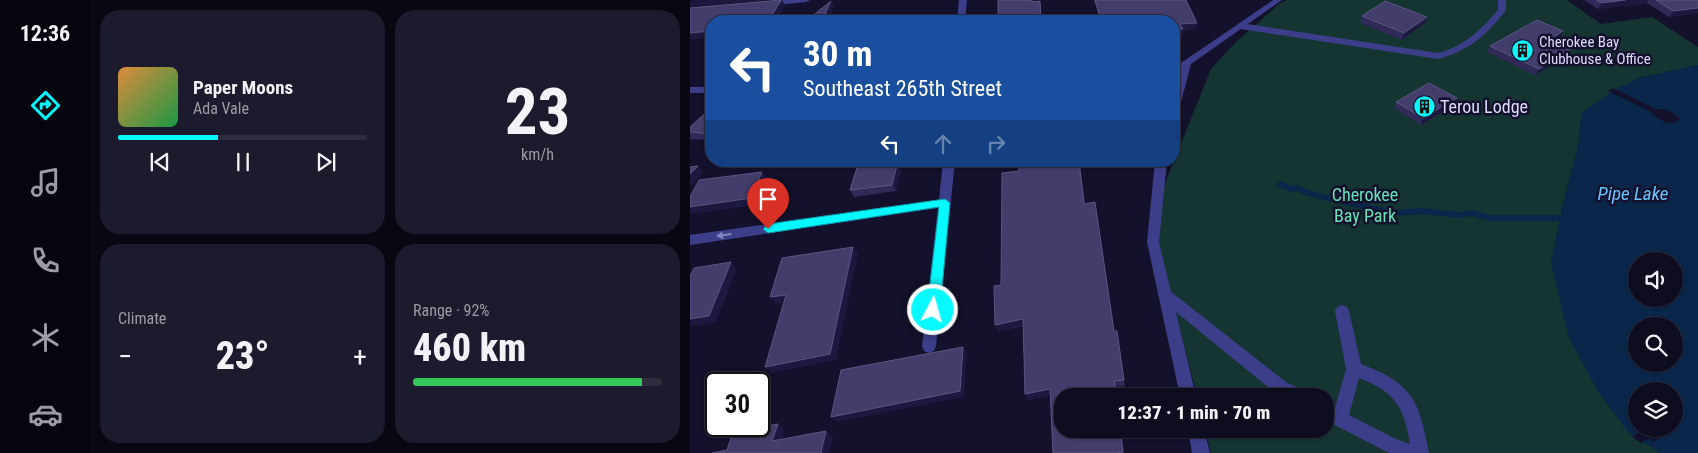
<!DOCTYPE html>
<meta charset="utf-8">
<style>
body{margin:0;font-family:"Roboto Condensed",sans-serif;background:#1c1b2d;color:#f1f3f6;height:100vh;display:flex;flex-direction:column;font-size:19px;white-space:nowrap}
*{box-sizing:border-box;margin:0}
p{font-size:16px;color:#9b9ca5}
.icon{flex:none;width:28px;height:28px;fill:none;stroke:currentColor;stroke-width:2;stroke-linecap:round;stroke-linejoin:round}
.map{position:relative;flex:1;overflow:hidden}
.sheet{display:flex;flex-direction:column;gap:10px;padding:10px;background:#080712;width:600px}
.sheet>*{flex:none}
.banner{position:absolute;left:15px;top:15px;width:475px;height:152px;border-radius:20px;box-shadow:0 1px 4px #0004,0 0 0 1px #2e2d3e;background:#1a4fa0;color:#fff;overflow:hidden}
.fabs{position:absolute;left:938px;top:252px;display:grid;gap:10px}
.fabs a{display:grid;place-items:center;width:55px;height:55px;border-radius:50%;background:#0e0d20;box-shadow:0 1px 4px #0004,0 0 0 1px #2e2d3e;font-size:25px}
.speed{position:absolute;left:15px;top:372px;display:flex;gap:10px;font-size:25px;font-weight:700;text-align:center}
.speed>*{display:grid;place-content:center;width:65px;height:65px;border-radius:50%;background:#0e0d20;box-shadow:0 1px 4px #0004,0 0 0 1px #2e2d3e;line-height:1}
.speed .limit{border:2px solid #111;border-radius:8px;background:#fff;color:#111}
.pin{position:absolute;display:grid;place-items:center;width:42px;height:42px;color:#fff;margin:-51px -21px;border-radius:50% 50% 50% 0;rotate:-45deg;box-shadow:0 0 5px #0007}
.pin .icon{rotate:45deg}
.me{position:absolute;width:55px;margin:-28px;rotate:6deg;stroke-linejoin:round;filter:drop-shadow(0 0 4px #0008)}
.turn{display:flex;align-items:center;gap:18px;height:105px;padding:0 15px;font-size:22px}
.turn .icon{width:65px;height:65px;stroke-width:2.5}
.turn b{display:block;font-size:35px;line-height:42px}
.lanes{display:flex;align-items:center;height:48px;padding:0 15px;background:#0003;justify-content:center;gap:25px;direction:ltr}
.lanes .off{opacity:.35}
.big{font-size:38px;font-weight:800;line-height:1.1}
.sheet .tile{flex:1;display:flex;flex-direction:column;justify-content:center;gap:8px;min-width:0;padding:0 18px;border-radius:20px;background:#1c1b2d}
.sheet .dial{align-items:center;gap:0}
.dial b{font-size:65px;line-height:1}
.song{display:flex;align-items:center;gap:15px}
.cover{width:60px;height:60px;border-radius:8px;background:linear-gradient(135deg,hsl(30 70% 55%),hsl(140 70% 35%))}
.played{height:5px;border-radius:2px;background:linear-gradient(90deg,#07f8ff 40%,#2e2d3e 40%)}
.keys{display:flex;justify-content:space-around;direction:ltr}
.heat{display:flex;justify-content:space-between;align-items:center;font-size:28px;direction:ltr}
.charge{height:8px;border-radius:4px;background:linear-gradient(90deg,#34c759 92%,#2e2d3e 0)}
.sheet .tiles{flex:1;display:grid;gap:10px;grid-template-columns:repeat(2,1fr)}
.trip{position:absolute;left:364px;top:388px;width:280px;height:50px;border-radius:20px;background:#0e0d20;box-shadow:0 1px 4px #0004,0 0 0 1px #2e2d3e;font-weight:800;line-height:50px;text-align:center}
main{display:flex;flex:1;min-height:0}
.tab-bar{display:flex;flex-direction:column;width:90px;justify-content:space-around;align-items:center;background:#06050d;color:#9b9ca5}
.tab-bar .icon{width:35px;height:35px}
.tab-bar .active{color:#07f8ff}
.tab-bar b{font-size:22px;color:#f1f3f6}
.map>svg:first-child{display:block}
.green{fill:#143531}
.water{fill:#0a264a;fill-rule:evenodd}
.pier{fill:#13112b}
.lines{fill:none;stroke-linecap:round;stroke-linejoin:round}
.stream{fill:#0a264a;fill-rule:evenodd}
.lane{fill:#3c3e8a;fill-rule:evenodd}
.street{fill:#3c3e8a;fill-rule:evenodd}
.wall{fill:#302a59}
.shaded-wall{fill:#1d183f}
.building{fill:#423d6a;stroke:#5a5682}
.oneway{fill:#8485bf}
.route{fill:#07f8ff;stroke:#05a1a6}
.labels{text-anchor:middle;stroke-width:5;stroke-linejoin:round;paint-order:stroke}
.far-poi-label{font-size:15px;fill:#dcdbff;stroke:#13112b;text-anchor:start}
.poi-label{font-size:18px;fill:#dcdbff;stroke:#13112b;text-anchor:start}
.park-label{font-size:18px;fill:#64e2b9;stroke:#13112b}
.water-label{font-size:19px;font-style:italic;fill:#69c4ff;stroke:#13112b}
</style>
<main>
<nav class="tab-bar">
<b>12:36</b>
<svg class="icon active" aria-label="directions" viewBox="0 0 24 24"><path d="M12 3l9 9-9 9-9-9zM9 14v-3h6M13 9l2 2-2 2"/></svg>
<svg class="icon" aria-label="music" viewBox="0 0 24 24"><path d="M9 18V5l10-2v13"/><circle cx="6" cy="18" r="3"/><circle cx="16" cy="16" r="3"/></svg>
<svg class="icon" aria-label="phone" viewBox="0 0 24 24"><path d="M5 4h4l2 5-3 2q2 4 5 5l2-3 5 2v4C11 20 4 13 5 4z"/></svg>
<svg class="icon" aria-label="climate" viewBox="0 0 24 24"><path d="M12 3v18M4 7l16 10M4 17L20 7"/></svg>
<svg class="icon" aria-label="car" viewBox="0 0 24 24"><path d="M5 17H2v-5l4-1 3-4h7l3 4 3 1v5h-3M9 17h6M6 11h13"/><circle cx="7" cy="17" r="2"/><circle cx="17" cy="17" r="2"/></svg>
</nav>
<section class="sheet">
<div class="tiles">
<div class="tile">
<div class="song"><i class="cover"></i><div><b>Paper Moons</b><p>Ada Vale</p></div></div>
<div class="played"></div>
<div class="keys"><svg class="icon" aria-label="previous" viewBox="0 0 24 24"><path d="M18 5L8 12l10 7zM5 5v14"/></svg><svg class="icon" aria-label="pause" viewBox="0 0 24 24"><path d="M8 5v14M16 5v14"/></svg><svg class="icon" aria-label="next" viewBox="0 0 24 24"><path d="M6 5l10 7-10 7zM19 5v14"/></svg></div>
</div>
<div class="tile dial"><b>23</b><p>km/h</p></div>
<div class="tile"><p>Climate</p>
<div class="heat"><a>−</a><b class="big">23°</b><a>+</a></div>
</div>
<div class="tile"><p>Range · 92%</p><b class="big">460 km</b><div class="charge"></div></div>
</div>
</section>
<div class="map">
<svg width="1008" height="453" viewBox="0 0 1008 453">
<rect width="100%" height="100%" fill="#13112b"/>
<path class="green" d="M 597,0 L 877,0 L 911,24 L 962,17 L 1008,47 L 1008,65 L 949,78 L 892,113 L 888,146 L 872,208 L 861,264 L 938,432 L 971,453 L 521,453 L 515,429 L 635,429 L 635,396 L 507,396 L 468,244 L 473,188 L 521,69 L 546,42 L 590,3 Z"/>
<path class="water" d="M 1008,65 L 1008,453 L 971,453 L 938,432 L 909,393 L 879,338 L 861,264 L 872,208 L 888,146 L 892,113 L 924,90 L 949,78 ZM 946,261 L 984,261 L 984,299 L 946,299 ZM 946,326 L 984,326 L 984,364 L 946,364 ZM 946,391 L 984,391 L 984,429 L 946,429 Z"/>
<path class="pier" d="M 923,88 L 966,109 L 974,109 L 983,113 L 990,119 L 985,123 L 977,123 L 964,116 L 961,112 L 918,91 Z
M 949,429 L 982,429 L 963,442 L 959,438 L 951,443 L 942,437 L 951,431 Z"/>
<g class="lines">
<path class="stream" d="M 590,181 L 601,186 L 608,185 L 618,190 L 645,197 L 705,210 L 732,208 L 769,212 L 782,210 L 800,215 L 870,215 L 874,218 L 870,221 L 800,221 L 782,216 L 769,218 L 732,214 L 705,216 L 645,203 L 612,194 L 607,191 L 600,192 L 587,186 L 586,184 Z"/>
<path class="lane" d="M 808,0 L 816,0 L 816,10 C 798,34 777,52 748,59 L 550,29 L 546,26 L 550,23 L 748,53 C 773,47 792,29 808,10 Z
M 475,289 L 480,291 L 596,382 L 614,391 L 616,396 L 592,396 L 584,392 L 470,299 L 468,295 L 470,291 Z
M 652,305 L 657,307 L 659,311 L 671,364 C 723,384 729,400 739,453 L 699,453 L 635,420 L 635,403 L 645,408 L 656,369 L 645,311 L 647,307 ZM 669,378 C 705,392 714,407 720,444 L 706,439 L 659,415 Z"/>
<path class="street" d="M 93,0 L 120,0 L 116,2 L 77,6 L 73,4 L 77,2 Z
M 269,0 L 277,0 L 275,21 L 267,21 Z
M 583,0 L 592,0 L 501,64 L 489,110 L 484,113 L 484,93 L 491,69 L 484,71 L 484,65 L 494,61 Z
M 0,87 L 21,87 L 21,93 L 0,93 Z
M 253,161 L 265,161 L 246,346 L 244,351 L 239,353 L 234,351 L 232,346 L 248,208 L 0,245 L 0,235 L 249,200 Z
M 465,161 L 477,161 L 469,242 L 506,396 L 490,396 L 457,242 Z
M 498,429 L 514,429 L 520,453 L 502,453 Z"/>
</g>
<path class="wall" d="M 404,0 L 496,0 L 507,23 L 506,29 L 493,30 L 493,36 L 484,21 L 411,21 Z
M 894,0 L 1008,0 L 1008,13 L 979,17 L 957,3 L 908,9 Z
M 672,16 L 735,23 L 712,40 L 670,23 Z
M 873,31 L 870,38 L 863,41 L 881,49 L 877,56 L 845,75 L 797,52 L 800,46 Z
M 706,102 L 764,105 L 731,125 L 704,108 Z
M 21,108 L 21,140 L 0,139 L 0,127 Z
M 169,161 L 213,161 L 206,191 L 164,197 L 160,190 Z
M 389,161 L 395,203 L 424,331 L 435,386 L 426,387 L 372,429 L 431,429 L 434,453 L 363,453 L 360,395 L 338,400 L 335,394 L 333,326 L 308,331 L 311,285 L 329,171 Z"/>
<path class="shaded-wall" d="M 7,0 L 79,0 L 0,7 L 0,1 Z
M 92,0 L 95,6 L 86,21 L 79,21 Z
M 935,0 L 958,0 L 957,3 L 908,9 L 911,3 Z
M 141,1 L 144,7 L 138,21 L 132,21 Z
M 1008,8 L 1008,13 L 979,17 L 983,11 Z
M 240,15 L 243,21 L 239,21 Z
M 737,17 L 735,23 L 712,40 L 714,33 Z
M 507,23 L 506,29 L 493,30 L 493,36 L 484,37 L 484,30 L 490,24 Z
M 21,31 L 21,37 L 0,40 L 0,33 Z
M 873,31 L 870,38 L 856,46 L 859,40 Z
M 881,49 L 877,56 L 845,75 L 849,69 Z
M 767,98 L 764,105 L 731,125 L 733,118 Z
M 208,161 L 213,161 L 206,191 L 202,185 Z
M 8,166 L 14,173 L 0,187 L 0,174 Z
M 72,172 L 78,178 L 66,205 L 1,214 L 0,213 L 0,207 Z
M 163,247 L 168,253 L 146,360 L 82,373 L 75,367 Z
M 41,262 L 47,269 L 26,322 L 0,327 L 0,319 Z
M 96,295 L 102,301 L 86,304 L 80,297 Z
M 333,319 L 335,325 L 308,331 L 305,325 Z
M 273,347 L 277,353 L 274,397 L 147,422 L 141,417 Z
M 360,389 L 362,395 L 338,400 L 335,394 Z
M 88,424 L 95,429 L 90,447 L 82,441 Z
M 136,431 L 143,437 L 139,453 L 131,453 Z"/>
<path class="building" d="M 91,0 L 79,21 L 21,21 L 21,31 L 0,33 L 0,8 Z
M 308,0 L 342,0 L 342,2 L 350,1 L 351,21 L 308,21 Z
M 405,0 L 496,0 L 507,23 L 490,24 L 493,29 L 484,30 L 484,21 L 417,21 L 409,14 Z
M 906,0 L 935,0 L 911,3 Z
M 966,0 L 1008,0 L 1008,8 L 983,11 Z
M 141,1 L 132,21 L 116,21 Z
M 695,1 L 737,17 L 714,33 L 672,16 Z
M 240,15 L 239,21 L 232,21 Z
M 847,20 L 873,31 L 859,40 L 881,49 L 849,69 L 800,46 Z
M 739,83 L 767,98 L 733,118 L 706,102 Z
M 21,108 L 21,134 L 0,132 L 0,127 Z
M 169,161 L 208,161 L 202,185 L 160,190 Z
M 329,161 L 389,161 L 394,204 L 405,202 L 424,331 L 427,331 L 434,380 L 424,381 L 426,396 L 372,396 L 372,429 L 430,429 L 433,452 L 426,453 L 363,453 L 360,389 L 335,394 L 333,319 L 305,325 L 304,286 L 311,285 L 312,173 L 329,171 Z
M 8,166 L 0,174 L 0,167 Z
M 72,172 L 61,198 L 0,207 L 0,197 L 9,180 Z
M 163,247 L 140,354 L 75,367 L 96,295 L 80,297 L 92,258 Z
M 41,262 L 19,316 L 0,319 L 0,275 L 1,275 L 4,268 Z
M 273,347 L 270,391 L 141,417 L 151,370 Z
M 88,424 L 82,441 L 136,431 L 131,453 L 22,453 L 37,450 L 43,432 Z"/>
<defs><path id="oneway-solid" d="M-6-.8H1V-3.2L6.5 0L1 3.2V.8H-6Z" transform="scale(1.25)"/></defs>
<use class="oneway" href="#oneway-solid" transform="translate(34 235) rotate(172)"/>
<path class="route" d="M 255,199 L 260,203 L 250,310 L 248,314 L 243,315 L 239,314 L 237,310 L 249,207 L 78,233 L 73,229 L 78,224 Z"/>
<defs>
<symbol id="building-disc" viewBox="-11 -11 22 22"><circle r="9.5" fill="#07f8ff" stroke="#13112b"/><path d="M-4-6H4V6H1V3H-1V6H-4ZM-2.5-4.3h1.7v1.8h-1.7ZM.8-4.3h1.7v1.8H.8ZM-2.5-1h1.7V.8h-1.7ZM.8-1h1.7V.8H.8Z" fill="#111"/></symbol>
</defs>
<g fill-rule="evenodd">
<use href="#building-disc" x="820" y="38" width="25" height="25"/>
<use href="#building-disc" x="722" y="94" width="25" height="25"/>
</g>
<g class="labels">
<g class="far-poi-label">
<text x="849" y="47">Cherokee Bay<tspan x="849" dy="17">Clubhouse &amp; Office</tspan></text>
</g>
<g class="poi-label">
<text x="750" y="113">Terou Lodge</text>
</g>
<g class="park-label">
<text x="675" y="201">Cherokee<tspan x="675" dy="21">Bay Park</tspan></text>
</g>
<g class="water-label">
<text x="943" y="200">Pipe Lake</text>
</g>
</g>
</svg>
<div class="fabs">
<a><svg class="icon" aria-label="sound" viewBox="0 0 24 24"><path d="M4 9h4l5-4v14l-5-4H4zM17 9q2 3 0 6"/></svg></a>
<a><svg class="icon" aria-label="search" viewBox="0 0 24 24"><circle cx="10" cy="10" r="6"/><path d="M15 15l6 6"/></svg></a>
<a><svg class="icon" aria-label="layers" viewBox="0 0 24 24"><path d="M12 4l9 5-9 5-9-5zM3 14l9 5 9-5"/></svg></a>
</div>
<div class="speed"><div class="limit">30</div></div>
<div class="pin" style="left:78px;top:229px;background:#d93025"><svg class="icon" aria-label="arrive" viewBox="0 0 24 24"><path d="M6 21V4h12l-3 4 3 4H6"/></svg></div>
<svg class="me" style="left:243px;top:310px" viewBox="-20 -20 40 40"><circle r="17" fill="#07f8ff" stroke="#fff" stroke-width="3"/><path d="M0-11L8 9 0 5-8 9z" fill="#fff"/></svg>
<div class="trip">12:37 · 1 min · 70 m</div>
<div class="banner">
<div class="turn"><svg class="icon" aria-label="left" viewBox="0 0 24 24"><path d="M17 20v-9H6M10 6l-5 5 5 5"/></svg><div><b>30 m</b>Southeast 265th Street</div></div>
<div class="lanes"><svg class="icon" aria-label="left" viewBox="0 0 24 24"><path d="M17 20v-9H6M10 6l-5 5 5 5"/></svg><svg class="icon off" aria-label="ahead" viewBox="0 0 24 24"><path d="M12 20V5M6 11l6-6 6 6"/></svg><svg class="icon off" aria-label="right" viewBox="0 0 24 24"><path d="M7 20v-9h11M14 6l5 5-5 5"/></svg></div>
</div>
</div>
</main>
